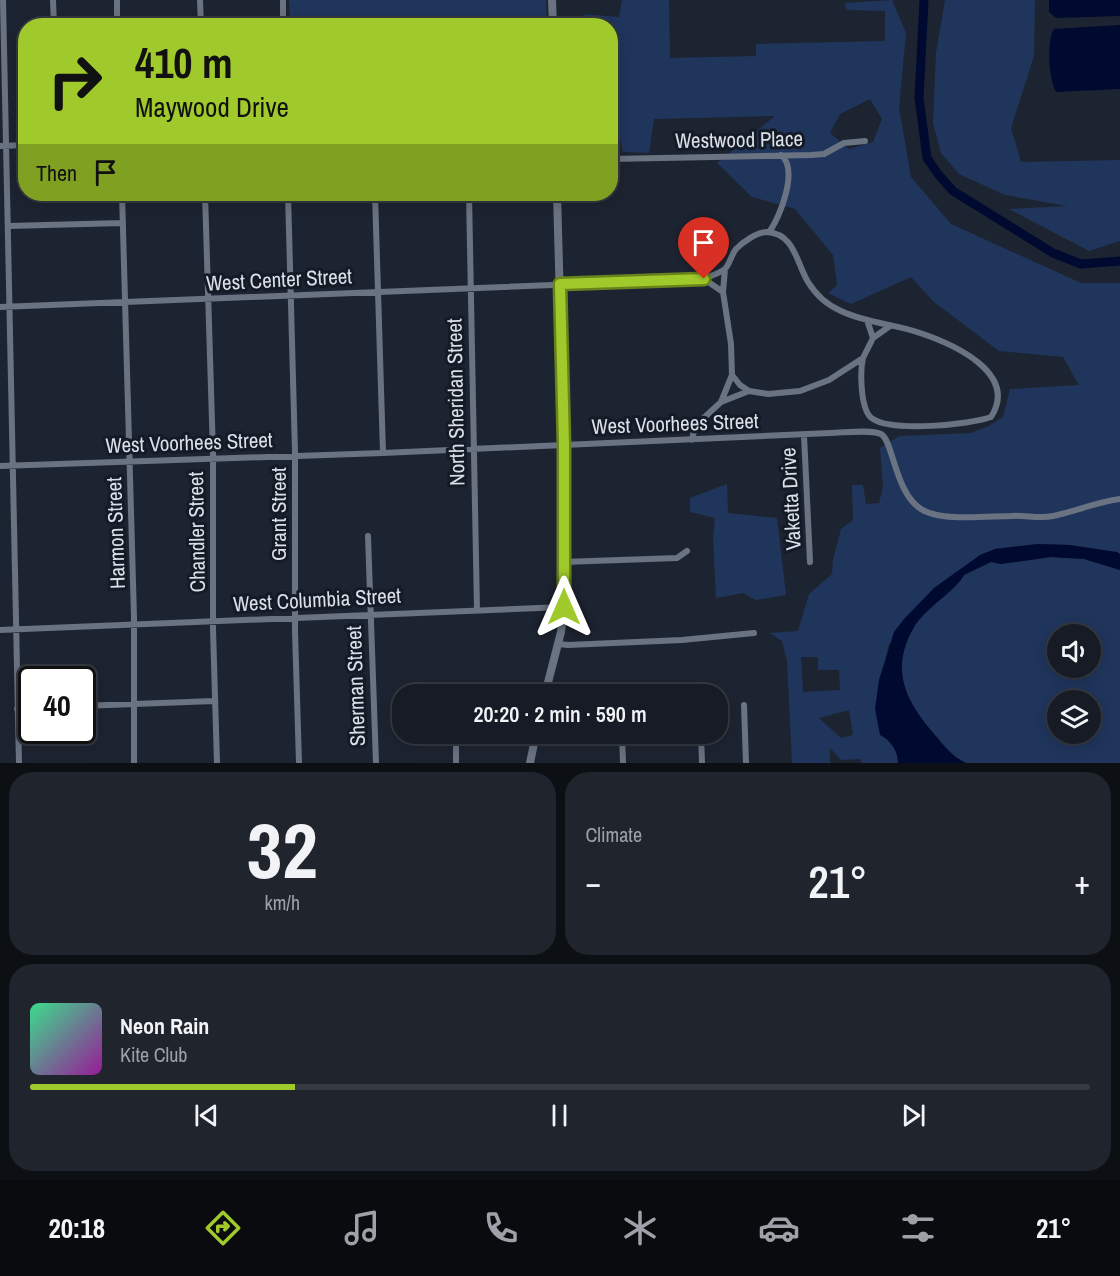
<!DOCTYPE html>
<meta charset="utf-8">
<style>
body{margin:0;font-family:"Archivo Narrow",sans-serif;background:#1f242d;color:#f1f3f6;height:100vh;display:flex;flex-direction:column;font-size:22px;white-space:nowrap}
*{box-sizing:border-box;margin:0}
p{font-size:20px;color:#9ea1a7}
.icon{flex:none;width:33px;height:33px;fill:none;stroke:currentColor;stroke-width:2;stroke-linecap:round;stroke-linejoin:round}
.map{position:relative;height:763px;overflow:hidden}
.sheet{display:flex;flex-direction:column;gap:9px;padding:9px;background:#0c0f14;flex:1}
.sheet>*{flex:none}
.guide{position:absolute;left:18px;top:18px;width:600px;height:183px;border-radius:24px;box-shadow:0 3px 15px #0003,0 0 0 2px #353942;background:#a0c92b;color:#111;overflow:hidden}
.fabs{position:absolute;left:1047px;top:624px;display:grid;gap:12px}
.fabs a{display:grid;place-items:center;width:54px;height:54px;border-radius:50%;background:#161b25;box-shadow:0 3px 15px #0003,0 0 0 2px #353942;font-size:30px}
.speed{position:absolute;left:18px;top:666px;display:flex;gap:12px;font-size:30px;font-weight:700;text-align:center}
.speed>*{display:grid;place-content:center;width:78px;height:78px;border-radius:50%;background:#161b25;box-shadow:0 3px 15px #0003,0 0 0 2px #353942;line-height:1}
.speed .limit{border:3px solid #111;border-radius:9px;background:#fff;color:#111}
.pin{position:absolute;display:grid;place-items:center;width:51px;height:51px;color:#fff;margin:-62px -26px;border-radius:50% 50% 50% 0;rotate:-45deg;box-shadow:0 0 6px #0007}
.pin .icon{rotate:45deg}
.me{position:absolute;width:66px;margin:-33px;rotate:0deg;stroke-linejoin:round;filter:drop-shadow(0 0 4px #0008)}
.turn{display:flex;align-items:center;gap:21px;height:126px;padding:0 18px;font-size:27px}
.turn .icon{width:78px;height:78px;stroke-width:2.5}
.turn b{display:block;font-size:42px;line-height:51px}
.then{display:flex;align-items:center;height:57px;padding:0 18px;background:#0003;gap:12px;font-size:22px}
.big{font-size:45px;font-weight:600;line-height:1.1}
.sheet .card{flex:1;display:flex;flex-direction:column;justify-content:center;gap:9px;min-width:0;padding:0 21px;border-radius:24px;background:#1f242d}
.sheet .dial{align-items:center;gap:0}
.dial b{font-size:78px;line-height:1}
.song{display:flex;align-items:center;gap:18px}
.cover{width:72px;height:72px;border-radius:9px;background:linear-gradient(135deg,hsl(150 70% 55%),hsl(300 70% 35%))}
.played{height:6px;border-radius:3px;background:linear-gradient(90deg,#a0c92b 25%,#353942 25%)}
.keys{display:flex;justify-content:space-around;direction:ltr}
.heat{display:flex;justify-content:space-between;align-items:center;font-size:33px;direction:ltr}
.sheet .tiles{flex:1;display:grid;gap:9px;grid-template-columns:1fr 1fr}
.card:last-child{grid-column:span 2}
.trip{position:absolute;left:392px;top:684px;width:336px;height:60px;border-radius:24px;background:#161b25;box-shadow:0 3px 15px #0003,0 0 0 2px #353942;font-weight:600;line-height:60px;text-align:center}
.menu{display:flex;height:96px;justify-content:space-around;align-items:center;background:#090b0f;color:#9ea1a7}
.menu .icon{width:42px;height:42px}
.menu .selected{color:#a0c92b}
.menu b{font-size:27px;color:#f1f3f6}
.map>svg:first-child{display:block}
.green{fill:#20355c;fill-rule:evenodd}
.water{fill:#000930}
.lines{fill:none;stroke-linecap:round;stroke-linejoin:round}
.river{stroke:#000930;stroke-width:9}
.minor{stroke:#6a7382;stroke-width:6}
.tertiary{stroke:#6a7382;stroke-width:8}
.route-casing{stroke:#68831c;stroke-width:15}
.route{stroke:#a0c92b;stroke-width:10}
.labels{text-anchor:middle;stroke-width:6;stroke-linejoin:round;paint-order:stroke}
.street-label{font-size:21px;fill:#dadfe8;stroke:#141b27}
</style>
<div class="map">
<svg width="1120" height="763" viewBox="0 0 1120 763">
<rect width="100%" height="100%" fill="#1d2431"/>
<path class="green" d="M 289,0 L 546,0 L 547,25 L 290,25 Z
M 622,0 L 669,0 L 670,58 L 756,56 L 756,44 L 885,41 L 885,11 L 850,10 L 846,9 L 845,3 L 892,0 L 906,33 L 899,108 L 911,177 L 951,224 L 1081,283 L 1120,283 L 1120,554 L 1070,545 L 1038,544 L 995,549 L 934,588 L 888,646 L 886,658 L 886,738 L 896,751 L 898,763 L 861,763 L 861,759 L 841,760 L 830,748 L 830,763 L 792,763 L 787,661 L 782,641 L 769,633 L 798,631 L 809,594 L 832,574 L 833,560 L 841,529 L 853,520 L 852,485 L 863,485 L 866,504 L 879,503 L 883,487 L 880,448 L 899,436 L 971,433 L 989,426 L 1003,417 L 1010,389 L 1079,385 L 1063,357 L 999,351 L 934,302 L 911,277 L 851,304 L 828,293 L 837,285 L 833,255 L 795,209 L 752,197 L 717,163 L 775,116 L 654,119 L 649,153 L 623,152 L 611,103 L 612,57 L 611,54 L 610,26 L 591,25 L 583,14 L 619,17 ZM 870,99 L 882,119 L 873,142 L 849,149 L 830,133 L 840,114 ZM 801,657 L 818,657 L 818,670 L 839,670 L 840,690 L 803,692 ZM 849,710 L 853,735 L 841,738 L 819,718 Z
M 945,0 L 1035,0 L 1034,56 L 1011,128 L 1021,162 L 1120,160 L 1120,241 L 1089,251 L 1009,209 L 1067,206 L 1005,195 L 959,174 L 941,153 L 933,123 L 936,53 Z
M 727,484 L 728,513 L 777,518 L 786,595 L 756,600 L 743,593 L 716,598 L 713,538 L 715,518 L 690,512 L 690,498 Z
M 1051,557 L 1084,559 L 1120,570 L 1120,763 L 966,763 C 953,757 944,746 935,735 C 906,702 889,670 914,627 C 925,608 957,590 964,574 L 991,562 L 1002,564 ZM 1058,634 L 1090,634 L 1090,668 L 1058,668 ZM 1058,700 L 1090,700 L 1090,734 L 1058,734 Z"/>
<path class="water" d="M 1049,0 L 1120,0 L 1120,16 L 1056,18 L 1049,12 Z
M 1120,25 L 1120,89 L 1056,92 C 1049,80 1046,41 1054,29 Z
M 1038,544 L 1070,545 L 1117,552 L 1120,554 L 1120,570 L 1084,559 L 1051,557 L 1001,564 L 991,562 L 964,575 C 957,590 925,608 914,627 C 889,670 906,702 935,735 C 944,746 953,757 966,763 L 898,763 C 898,751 891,740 880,735 L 875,709 L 879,680 L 894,632 L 904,619 L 934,588 L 980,555 L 995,549 Z"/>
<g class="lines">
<path class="river" d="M 924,0 L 919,98 L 927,158 L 938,174 L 953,191 L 1053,253 L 1081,264 L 1120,261"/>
<path class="minor" d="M 3,0 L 19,763
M 53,0 L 54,26
M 117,0 L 117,26
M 200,0 L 201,26
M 283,0 L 283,26
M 0,146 L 26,145
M 610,159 L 811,155 L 824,154 L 844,143 L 865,141
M 122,194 L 134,617 L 134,763
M 205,194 L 213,454 L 213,629 L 217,763
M 288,194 L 295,452 L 295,631 L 299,763
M 375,194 L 383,453
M 469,194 L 477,610
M 8,226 L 123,223
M 769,232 C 780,218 799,169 781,155
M 704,279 L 723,292 L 731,344 L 732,375 L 740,385 L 749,391
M 723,292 L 725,269
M 0,307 L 704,279 C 710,276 720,273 725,269 C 730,264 731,255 736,249 C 743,242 757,232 767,232 C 795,234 796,262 808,282 C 816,295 827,305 841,311 C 866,323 895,324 920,333 C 953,344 1019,373 991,417 C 969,425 893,432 873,419 C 860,412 860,371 863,358
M 867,320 L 873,338
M 721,402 L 732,375
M 804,435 L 810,562
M 692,440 L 695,426 L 721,402 L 749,391 L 768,394 L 800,391 L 829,380 L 863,358 L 873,338 L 890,326
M 0,466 L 383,453 L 830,433 C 843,433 870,429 881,434 C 893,440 895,493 921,509 C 940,522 989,516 1012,516 C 1025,515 1040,519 1053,516 C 1076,511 1097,502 1120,499
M 368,536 L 376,763
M 563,562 L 677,558 L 687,551
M 0,630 L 564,607
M 558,644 L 568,645 L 682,640 L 754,633
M 744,705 L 746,763
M 82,706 L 214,701
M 17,709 L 32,708
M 456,734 L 456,763
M 622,734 L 623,763
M 701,734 L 702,763"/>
<path class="tertiary" d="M 552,0 L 553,26
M 545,694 L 561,632 L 564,607 L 564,445 L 557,194
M 530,763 L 536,734"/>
</g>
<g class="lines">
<defs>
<path id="route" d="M 564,607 L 564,445 L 560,284 L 704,279"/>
</defs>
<use href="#route" class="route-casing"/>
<use href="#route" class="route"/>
</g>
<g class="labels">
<g class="street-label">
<text transform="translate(739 140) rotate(-1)" y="7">Westwood Place</text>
<text transform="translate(279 280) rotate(-3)" y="7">West Center Street</text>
<text transform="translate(456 402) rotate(-91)" y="7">North Sheridan Street</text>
<text transform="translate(675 424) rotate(-2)" y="7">West Voorhees Street</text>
<text transform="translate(189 443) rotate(-2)" y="7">West Voorhees Street</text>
<text transform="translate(791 499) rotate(-93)" y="7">Vaketta Drive</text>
<text transform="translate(279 514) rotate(-90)" y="7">Grant Street</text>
<text transform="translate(197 532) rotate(-91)" y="7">Chandler Street</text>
<text transform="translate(116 533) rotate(-92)" y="7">Harmon Street</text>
<text transform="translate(317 600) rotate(-3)" y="7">West Columbia Street</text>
<text transform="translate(356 686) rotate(-92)" y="7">Sherman Street</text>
</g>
</g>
</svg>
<div class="fabs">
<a><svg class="icon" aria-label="sound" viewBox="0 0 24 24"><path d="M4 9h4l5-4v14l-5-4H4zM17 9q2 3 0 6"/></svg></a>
<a><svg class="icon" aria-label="layers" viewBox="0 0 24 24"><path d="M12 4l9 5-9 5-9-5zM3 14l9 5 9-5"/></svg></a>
</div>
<div class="speed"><div class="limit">40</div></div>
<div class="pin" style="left:704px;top:279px;background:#d93025"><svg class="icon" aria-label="arrive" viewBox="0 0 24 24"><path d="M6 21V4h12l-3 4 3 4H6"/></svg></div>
<svg class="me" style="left:564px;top:607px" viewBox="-20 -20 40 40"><path d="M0-17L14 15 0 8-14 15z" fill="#a0c92b" stroke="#fff" stroke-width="4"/></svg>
<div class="trip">20:20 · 2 min · 590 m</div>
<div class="guide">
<div class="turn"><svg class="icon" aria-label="right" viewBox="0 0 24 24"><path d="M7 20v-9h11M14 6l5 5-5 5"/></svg><div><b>410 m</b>Maywood Drive</div></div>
<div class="then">Then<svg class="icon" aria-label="arrive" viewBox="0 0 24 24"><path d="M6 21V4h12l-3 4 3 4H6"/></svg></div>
</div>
</div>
<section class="sheet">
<div class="tiles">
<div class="card dial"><b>32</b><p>km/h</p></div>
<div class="card"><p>Climate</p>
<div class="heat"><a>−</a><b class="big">21°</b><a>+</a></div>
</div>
<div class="card">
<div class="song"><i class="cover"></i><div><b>Neon Rain</b><p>Kite Club</p></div></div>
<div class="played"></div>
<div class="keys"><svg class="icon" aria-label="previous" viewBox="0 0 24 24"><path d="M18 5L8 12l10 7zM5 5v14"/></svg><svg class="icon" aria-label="pause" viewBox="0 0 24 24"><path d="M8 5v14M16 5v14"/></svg><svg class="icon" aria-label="next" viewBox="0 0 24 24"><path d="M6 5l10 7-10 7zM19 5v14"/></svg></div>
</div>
</div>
</section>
<nav class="menu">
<b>20:18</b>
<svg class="icon selected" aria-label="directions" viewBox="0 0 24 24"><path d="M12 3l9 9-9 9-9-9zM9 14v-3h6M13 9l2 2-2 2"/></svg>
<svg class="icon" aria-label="music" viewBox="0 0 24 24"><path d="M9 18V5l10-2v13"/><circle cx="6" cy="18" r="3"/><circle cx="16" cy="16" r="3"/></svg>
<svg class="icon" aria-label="phone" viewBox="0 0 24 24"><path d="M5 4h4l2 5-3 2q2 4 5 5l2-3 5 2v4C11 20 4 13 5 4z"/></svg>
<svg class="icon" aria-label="climate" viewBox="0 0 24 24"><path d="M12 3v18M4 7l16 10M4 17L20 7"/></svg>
<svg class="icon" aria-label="car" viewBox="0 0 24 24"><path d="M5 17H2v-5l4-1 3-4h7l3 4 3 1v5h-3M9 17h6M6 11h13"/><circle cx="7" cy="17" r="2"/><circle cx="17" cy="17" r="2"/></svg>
<svg class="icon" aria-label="filters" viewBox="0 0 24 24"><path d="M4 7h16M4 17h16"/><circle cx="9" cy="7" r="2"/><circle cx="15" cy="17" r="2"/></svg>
<b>21°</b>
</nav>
